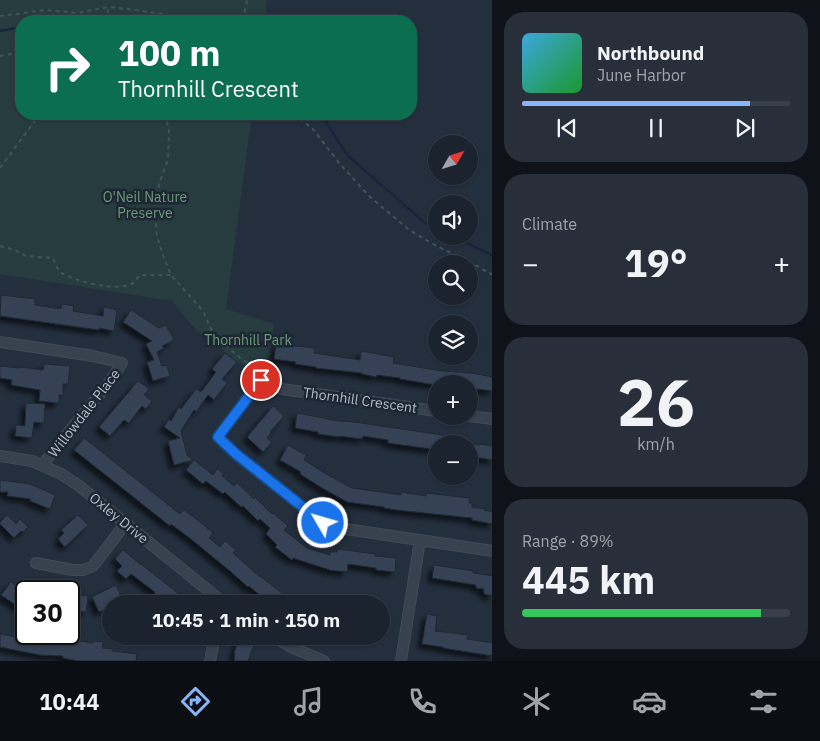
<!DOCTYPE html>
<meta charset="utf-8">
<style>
body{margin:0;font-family:"IBM Plex Sans",sans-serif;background:#282f3a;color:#f1f3f6;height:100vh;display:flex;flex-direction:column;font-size:19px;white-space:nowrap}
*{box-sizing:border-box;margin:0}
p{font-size:16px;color:#a0a4aa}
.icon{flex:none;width:28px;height:28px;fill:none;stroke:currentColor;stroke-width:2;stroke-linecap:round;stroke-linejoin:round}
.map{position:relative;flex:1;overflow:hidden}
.details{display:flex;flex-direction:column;gap:12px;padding:12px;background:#0f1319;width:328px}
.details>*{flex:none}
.top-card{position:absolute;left:15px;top:15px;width:402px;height:105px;border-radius:20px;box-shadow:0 1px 4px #0004,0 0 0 1px #39404a;background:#0b6e4f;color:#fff;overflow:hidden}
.needle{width:32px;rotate:51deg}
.buttons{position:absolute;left:428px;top:135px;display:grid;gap:10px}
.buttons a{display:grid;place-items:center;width:50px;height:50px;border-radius:50%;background:#1b232e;box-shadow:0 1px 4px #0004,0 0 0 1px #39404a;font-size:25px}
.speed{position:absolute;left:15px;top:580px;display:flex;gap:10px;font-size:25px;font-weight:700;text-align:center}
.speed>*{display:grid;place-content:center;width:65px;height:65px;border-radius:50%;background:#1b232e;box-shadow:0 1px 4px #0004,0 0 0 1px #39404a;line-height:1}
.speed .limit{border:2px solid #111;border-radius:8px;background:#fff;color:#111}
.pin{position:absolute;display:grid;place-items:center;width:42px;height:42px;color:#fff;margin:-21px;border:2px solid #fff;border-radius:50%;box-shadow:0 1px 5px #0007}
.me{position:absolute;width:55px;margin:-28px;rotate:308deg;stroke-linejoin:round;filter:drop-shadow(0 0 4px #0008)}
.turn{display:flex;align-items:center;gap:18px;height:105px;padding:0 20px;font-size:22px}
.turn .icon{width:65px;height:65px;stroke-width:2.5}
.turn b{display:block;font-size:35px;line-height:42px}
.big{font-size:38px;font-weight:700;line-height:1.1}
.details .widget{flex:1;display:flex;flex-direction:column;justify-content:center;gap:8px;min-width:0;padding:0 18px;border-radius:20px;background:#282f3a}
.details .dial{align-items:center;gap:0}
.dial b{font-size:65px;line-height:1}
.song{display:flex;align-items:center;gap:15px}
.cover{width:60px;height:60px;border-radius:8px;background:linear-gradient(135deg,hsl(200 70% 55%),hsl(130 70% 35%))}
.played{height:5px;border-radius:2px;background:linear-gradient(90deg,#8ab4f8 85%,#39404a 85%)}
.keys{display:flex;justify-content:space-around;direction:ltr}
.heat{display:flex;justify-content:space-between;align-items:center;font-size:28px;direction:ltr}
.charge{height:8px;border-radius:4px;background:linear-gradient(90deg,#34c759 89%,#39404a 0)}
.trip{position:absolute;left:102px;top:595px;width:288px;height:50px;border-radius:25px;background:#1b232e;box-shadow:0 1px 4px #0004,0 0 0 1px #39404a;font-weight:700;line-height:50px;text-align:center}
.tabs{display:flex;height:80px;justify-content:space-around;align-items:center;background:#0b0e12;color:#a0a4aa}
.tabs .icon{width:35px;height:35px}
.tabs .on{color:#8ab4f8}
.tabs b{font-size:22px;color:#f1f3f6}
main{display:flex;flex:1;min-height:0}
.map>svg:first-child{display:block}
.green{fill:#263c3f}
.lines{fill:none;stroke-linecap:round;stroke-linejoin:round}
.stream{stroke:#17263c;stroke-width:2.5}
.building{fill:#364354;stroke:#1f2835;filter:url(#shadow)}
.minor-casing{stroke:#414a57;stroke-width:12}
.path{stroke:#3f5557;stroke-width:2;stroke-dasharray:4 4;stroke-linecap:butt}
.minor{stroke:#38414e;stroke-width:10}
.route-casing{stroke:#114b97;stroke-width:12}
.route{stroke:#1a73e8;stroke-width:9}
.labels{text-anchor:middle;stroke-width:5;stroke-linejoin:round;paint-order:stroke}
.park-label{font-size:14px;fill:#6b9a76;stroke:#1d2633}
.street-label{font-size:14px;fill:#b4bcc9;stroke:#1d2633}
</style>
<main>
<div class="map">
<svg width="493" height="661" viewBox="0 0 493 661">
<defs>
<filter id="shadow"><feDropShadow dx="-4.5" dy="4.5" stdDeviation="2.5" flood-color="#0009"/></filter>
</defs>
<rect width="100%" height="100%" fill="#242f3e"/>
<path class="green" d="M 0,0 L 267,0 L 264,21 L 21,21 L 21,114 L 252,114 L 226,309 L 274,324 L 268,367 L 250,371 L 196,330 L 172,301 L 0,274 Z"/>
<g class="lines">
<path class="stream" d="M 67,21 L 77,20 L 82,21
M 0,31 L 21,27
M 320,114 L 326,122 L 347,155 L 424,222 L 436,228
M 453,236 L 493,256"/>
</g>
<path class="building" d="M 1,295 L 35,299 L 35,305 L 61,309 L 62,304 L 74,306 L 73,311 L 103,316 L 104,307 L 117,310 L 114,331 L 99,328 L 99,330 L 0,316 Z
M 131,310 L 159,328 L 166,325 L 174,340 L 162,346 L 164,348 L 157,352 L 162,366 L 167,365 L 170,376 L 153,381 L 147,362 L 154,360 L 146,344 L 152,341 L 123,322 Z
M 276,344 L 315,348 L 314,353 L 360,360 L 361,351 L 394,357 L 393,363 L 442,371 L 471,373 L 493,377 L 493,391 L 469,388 L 470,384 L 436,384 L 436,385 L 400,379 L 400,378 L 377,375 L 376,377 L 362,374 L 362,373 L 316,368 L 316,367 L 295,364 L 296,362 L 274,359 Z
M 225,353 L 237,362 L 222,379 L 227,383 L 214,400 L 208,395 L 196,412 L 194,410 L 181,431 L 187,455 L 193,460 L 174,465 L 168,441 L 180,438 L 164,427 L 169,419 L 171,421 L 179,407 L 181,409 L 196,389 L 201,392 L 216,372 L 212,369 Z
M 44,364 L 70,366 L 68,384 L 63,384 L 63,395 L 59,395 L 59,403 L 39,401 L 40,390 L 11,385 L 12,380 L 0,378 L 0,366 L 20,368 L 20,367 L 43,370 Z
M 138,381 L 149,389 L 144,395 L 152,401 L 146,409 L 142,406 L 129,423 L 124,420 L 110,436 L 99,427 Z
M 26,403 L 45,404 L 44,423 L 34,422 L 32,438 L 15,436 L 16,425 L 25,426 Z
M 273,406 L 284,416 L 270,432 L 271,433 L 267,438 L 272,442 L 263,452 L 247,437 Z
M 297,413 L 344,422 L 345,421 L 361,423 L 456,437 L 455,444 L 436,444 L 436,449 L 432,448 L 432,449 L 388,443 L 388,440 L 363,436 L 362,439 L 340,436 L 340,437 L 318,434 L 318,432 L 295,428 Z
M 84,438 L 180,514 L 184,510 L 204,525 L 213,533 L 209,538 L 220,547 L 225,541 L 236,550 L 233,553 L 260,577 L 260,576 L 296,604 L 274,604 L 270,601 L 269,603 L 249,586 L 248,587 L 230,571 L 191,539 L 171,524 L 170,526 L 74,450 Z
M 469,444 L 480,445 L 480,444 L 493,446 L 493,460 L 469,456 Z
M 288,445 L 306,455 L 304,460 L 326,474 L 352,488 L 401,495 L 401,492 L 426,496 L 426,493 L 469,498 L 469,503 L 472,503 L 472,507 L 485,509 L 484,510 L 493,512 L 493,524 L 472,520 L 472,518 L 396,510 L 384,508 L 384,507 L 347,502 L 322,488 L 300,474 L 301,472 L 280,460 Z
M 194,460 L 213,475 L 217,469 L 224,474 L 222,476 L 234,486 L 237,483 L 254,499 L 255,497 L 272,514 L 273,513 L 288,526 L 284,530 L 307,548 L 330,555 L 330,552 L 337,552 L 338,549 L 375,554 L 375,556 L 396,558 L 395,572 L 376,570 L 376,568 L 348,564 L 347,572 L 330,570 L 293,558 L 292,560 L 275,547 L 277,545 L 266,534 L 270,528 L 260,519 L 258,521 L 243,506 L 241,507 L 225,492 L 223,494 L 206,481 L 203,484 L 186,470 Z
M 0,480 L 30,484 L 55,495 L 50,509 L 30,501 L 31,499 L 7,496 L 8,492 L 0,492 Z
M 7,515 L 16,524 L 20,519 L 28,527 L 23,532 L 21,531 L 14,538 L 0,524 L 0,522 Z
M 78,515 L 88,525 L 65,547 L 58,539 L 64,533 L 61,530 Z
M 123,550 L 141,565 L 141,564 L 160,579 L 191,604 L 168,604 L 154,593 L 155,592 L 131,574 L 126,579 L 117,571 L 122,566 L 115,559 Z
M 434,565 L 473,571 L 473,573 L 493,576 L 493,596 L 484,594 L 484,589 L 476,588 L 476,585 L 432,578 Z
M 11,582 L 26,593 L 26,612 L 1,595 Z
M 116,585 L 123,601 L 117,604 L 111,604 L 111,606 L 99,612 L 92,597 Z
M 69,593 L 88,596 L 86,612 L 69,610 Z
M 427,614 L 437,616 L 435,631 L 468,635 L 467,639 L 493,643 L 493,656 L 443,648 L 443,647 L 422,644 Z
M 0,634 L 30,639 L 55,640 L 74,644 L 75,640 L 93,643 L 93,641 L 103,642 L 102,648 L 113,649 L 112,651 L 137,654 L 136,661 L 79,661 L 63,658 L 63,656 L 40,655 L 0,647 Z
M 239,639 L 254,645 L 248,661 L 234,661 L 235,653 L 234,653 Z"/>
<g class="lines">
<defs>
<path id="minor" d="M 0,342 L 93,356 L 122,363 L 108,384 L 42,465
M 436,411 L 282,389 L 261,380 L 218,437 L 236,454 L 323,523 L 334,527 L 346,529 L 493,551
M 469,416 L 493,419
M 0,456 L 32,461 L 61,474 L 78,485 L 225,604
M 36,563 L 73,570 L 83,570 L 93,566 L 126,523
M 273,636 L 293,648 L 324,661
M 210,661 L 215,636
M 401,661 L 420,540"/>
</defs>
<use href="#minor" class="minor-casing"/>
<path class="path" d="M 0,16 L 46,10 L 77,13 L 109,7 L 128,9 L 190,18 L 206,17 L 243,20 L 245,21
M 243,20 L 247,0
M 106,21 L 109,7
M 0,56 L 21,52
M 164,114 L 169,129 L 168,159 L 159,184 L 155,212 L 157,237 L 164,258 L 171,275 L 203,311 L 210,327 L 219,340 L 244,361 L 258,365 L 259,370
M 293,114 L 312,128 L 340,164 L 370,197 L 408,229 L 431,243 L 475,265 L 493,275
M 0,168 L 37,118 L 42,114
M 0,246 L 15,250 L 26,256 L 53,258 C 55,263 57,269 60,272 C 73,281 117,292 132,284 C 135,282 137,278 140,275 L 171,275"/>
<use href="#minor" class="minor"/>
</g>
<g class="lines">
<defs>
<path id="route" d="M 261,380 L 218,437 L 236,454 L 323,523"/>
</defs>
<use href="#route" class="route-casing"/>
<use href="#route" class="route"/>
</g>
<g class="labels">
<g class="park-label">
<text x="145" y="202">O'Neil Nature<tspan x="145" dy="16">Preserve</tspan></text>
<text x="248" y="345">Thornhill Park</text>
</g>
<g class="street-label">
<text transform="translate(360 400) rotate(8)" y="5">Thornhill Crescent</text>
<text transform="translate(84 413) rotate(-52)" y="5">Willowdale Place</text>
<text transform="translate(119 518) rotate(39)" y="5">Oxley Drive</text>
</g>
</g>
</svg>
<div class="buttons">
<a><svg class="needle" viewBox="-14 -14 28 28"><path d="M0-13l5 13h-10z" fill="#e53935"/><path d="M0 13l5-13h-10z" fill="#a0a4aa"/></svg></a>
<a><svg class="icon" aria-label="sound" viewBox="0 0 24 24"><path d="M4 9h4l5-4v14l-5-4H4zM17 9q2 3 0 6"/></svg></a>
<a><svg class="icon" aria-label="search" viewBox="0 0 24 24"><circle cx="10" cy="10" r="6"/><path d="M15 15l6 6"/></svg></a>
<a><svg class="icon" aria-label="layers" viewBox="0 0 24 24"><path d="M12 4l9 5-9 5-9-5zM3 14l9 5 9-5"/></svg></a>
<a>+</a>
<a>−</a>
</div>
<div class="speed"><div class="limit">30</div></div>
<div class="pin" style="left:261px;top:380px;background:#d93025"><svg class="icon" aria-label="arrive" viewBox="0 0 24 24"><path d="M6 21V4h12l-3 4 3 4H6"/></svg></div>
<svg class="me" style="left:323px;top:523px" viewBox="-20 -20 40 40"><circle r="17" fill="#1a73e8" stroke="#fff" stroke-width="3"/><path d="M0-11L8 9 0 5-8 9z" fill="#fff"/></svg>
<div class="trip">10:45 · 1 min · 150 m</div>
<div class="top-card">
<div class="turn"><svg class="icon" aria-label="right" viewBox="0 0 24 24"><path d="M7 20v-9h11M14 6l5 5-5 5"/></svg><div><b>100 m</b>Thornhill Crescent</div></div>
</div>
</div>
<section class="details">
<div class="widget">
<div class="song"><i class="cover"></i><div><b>Northbound</b><p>June Harbor</p></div></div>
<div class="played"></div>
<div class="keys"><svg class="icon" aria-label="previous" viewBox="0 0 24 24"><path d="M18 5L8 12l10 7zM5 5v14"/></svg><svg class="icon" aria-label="pause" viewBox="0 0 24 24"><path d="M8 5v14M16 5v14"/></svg><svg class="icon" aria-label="next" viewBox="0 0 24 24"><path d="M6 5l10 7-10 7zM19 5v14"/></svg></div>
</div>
<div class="widget"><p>Climate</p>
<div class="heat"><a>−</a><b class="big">19°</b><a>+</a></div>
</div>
<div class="widget dial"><b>26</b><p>km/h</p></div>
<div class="widget"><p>Range · 89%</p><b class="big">445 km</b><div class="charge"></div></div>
</section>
</main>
<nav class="tabs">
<b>10:44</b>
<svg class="icon on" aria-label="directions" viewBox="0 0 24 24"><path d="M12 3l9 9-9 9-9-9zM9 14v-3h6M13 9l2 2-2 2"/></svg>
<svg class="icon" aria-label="music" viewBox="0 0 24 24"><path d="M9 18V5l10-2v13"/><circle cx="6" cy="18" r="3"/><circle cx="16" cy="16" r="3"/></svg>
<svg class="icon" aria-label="phone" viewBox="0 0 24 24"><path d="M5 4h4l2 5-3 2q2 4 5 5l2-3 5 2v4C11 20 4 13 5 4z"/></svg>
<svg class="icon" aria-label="climate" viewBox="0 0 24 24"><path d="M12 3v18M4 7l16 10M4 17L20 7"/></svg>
<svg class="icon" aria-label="car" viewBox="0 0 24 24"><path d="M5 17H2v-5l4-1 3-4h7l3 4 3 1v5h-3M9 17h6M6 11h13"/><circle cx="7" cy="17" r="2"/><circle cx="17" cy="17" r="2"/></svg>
<svg class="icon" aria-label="filters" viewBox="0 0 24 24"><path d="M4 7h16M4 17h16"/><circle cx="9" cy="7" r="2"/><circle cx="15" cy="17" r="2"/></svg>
</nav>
